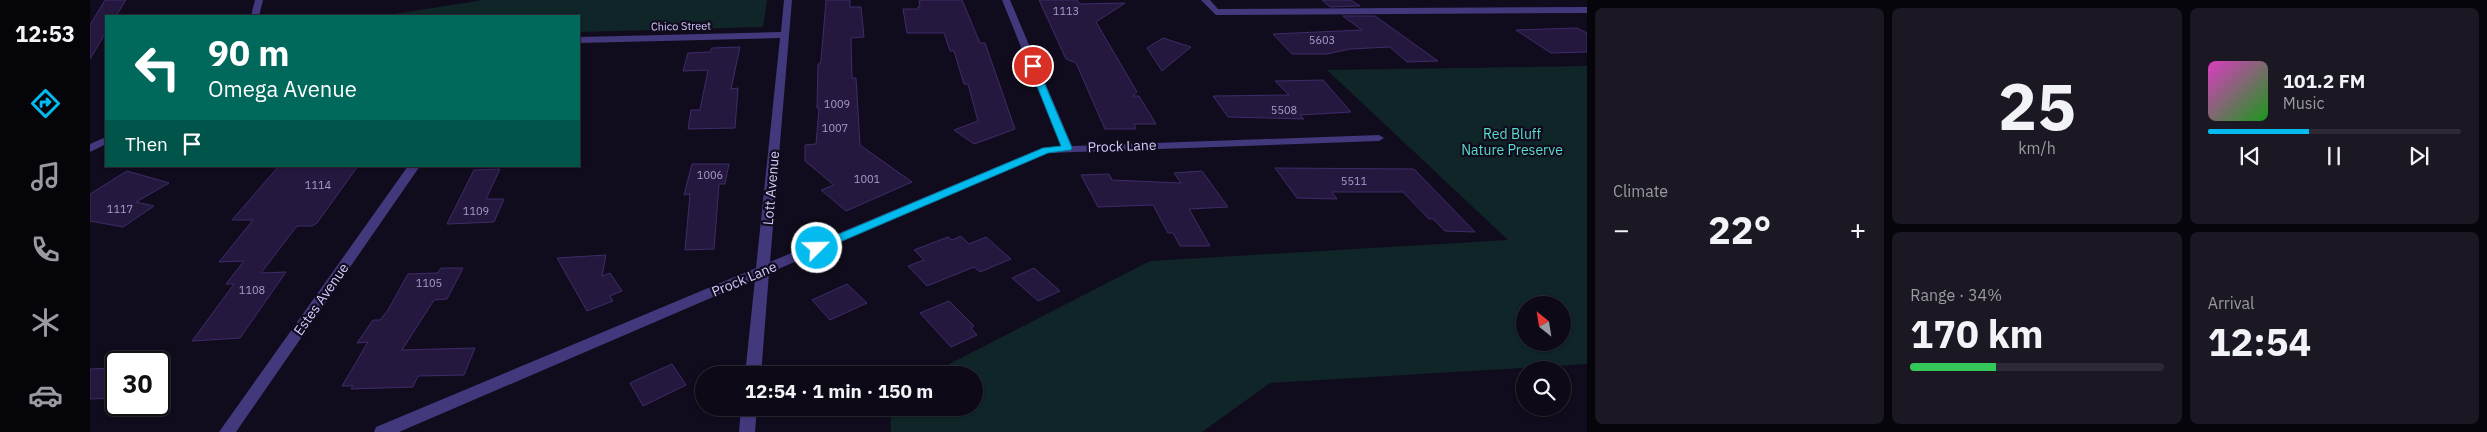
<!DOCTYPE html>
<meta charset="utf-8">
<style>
body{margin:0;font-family:"IBM Plex Sans",sans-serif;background:#1b1723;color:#f1f3f6;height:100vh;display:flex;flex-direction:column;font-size:19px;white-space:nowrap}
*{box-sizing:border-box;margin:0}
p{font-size:16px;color:#9a9aa1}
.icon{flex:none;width:28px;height:28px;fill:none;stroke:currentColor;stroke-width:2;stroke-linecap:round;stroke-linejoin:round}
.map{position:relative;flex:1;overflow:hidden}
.sheet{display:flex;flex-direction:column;gap:8px;padding:8px;background:#07050c;width:900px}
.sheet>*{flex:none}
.guide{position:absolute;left:15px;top:15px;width:475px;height:152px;border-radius:0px;box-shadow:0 1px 4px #0004,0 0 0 1px #2d2a35;background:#00695c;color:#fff;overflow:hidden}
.needle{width:32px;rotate:330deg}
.fabs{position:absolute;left:1426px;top:296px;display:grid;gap:10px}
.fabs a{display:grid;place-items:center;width:55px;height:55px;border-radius:50%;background:#0d0916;box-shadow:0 1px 4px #0004,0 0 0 1px #2d2a35;font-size:25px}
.speed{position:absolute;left:15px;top:351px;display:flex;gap:10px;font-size:25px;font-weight:700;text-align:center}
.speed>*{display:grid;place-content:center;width:65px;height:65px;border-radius:50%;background:#0d0916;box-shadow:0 1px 4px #0004,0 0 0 1px #2d2a35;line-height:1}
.speed .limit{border:2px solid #111;border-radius:8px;background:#fff;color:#111}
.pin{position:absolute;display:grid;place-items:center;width:42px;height:42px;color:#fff;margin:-21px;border:2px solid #fff;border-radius:50%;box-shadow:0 1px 5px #0007}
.me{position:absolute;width:55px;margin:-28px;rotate:67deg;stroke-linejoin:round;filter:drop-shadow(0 0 4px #0008)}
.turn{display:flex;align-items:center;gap:18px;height:105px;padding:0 20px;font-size:22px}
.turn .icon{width:65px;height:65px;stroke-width:2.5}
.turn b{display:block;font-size:35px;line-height:42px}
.then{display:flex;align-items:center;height:48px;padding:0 20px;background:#0003;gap:10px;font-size:19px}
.big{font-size:38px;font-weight:700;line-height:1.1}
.sheet .widget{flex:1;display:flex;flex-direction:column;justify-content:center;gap:8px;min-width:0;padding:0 18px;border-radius:8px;background:#1b1723}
.sheet .dial{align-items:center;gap:0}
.dial b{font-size:65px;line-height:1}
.song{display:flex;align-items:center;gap:15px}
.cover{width:60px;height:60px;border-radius:8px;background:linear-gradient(135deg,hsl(310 70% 55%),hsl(120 70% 35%))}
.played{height:5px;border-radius:2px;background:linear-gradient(90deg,#04bbef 40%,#2d2a35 40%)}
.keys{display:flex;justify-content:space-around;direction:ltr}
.heat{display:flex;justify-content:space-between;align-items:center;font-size:28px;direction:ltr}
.charge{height:8px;border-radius:4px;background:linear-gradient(90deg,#34c759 34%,#2d2a35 0)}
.sheet .tiles{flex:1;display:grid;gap:8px;grid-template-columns:repeat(3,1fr)}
.widget:first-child{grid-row:span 2}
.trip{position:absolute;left:605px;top:366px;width:288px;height:50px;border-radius:25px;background:#0d0916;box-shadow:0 1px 4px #0004,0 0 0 1px #2d2a35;font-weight:700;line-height:50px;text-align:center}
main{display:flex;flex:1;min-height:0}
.dock{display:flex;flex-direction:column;width:90px;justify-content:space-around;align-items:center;background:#050409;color:#9a9aa1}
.dock .icon{width:35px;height:35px}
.dock .active{color:#04bbef}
.dock b{font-size:22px;color:#f1f3f6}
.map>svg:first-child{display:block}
.green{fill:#0f2527;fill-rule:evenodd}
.building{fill:#25183e;stroke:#3f2b69}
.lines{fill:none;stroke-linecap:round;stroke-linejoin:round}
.street{fill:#42387c;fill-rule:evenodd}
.route{fill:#04bbef;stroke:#037a9b}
.labels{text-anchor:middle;stroke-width:4.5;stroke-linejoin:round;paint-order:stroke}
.number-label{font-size:11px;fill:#aa9dce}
.far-street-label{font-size:11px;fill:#d6c9fe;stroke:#110c1d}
.park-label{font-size:14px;fill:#58dccb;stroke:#110c1d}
.street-label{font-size:14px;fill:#d6c9fe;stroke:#110c1d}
</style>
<main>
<nav class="dock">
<b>12:53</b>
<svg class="icon active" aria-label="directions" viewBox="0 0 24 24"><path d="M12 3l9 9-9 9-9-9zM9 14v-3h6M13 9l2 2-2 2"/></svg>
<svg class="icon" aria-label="music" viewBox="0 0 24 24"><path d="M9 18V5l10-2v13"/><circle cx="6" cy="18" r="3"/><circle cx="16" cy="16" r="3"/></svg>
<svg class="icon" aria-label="phone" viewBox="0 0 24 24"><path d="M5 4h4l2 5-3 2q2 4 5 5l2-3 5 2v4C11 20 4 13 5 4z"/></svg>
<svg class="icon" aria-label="climate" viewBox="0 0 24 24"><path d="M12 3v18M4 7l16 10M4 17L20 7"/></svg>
<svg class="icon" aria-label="car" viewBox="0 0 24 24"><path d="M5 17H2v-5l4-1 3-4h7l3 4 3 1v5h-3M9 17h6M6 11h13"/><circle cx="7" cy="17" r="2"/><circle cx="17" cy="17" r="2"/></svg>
</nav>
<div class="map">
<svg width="1497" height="432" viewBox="0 0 1497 432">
<rect width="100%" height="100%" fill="#110c1d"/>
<path class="green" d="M 393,0 L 677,0 L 673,27 L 489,32 L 489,16 L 292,16 Z
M 1497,66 L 1497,364 L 1180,383 L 1112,432 L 801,432 L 800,408 L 884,408 L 884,375 L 838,375 L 1060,261 L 1418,240 L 1237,70 ZM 1435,305 L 1472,305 L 1472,342 L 1435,342 Z"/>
<path class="building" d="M 15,0 L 36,0 L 26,16 L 16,16 L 16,32 L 0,59 L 0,25 Z
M 736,0 L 760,0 L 760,7 L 771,7 L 774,37 L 761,38 L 762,78 L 766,78 L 770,145 L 822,182 L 756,211 L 731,190 L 744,185 L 715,161 L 715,145 L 726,144 L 729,108 L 727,108 L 728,64 L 730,64 L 731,61 Z
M 829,0 L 872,0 L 890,43 L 895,43 L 925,129 L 884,144 L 864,130 L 888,121 L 878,84 L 874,84 L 864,51 L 860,51 L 854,33 L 817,33 L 813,9 L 828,9 L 828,7 L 830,7 Z
M 949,0 L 987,0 L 990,4 L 1035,3 L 1006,22 L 1047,92 L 1043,96 L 1049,96 L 1066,124 L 1044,124 L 1046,129 L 1015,129 L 986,63 L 976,59 Z
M 1232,0 L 1261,0 L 1270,6 L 1240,7 Z
M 1253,16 L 1285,16 L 1348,61 L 1317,62 L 1300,47 L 1260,49 L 1237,54 L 1202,54 L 1183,34 L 1272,30 Z
M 1487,28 L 1497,33 L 1497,52 L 1461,53 L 1426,30 Z
M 1073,38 L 1101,47 L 1072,71 L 1057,48 Z
M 650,47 L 641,89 L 648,88 L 645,128 L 598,129 L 601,110 L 610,110 L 618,70 L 593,71 L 598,53 L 620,52 L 622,48 Z
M 1233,80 L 1261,112 L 1210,115 L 1214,119 L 1138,117 L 1123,96 L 1199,95 L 1185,81 Z
M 602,164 L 639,164 L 635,184 L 629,184 L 624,249 L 595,250 L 600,194 L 594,195 Z
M 189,166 L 268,166 L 227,223 L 222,226 L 207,226 L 171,273 L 196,272 L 150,338 L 102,341 L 144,284 L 136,284 L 154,261 L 129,262 L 163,220 L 142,220 Z
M 1185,168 L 1324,169 L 1385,232 L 1355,231 L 1343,219 L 1339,219 L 1313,192 L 1242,192 L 1247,199 L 1207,198 Z
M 410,169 L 396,199 L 414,199 L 404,222 L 357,224 L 384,170 Z
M 37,171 L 79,183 L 46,202 L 64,206 L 33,227 L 0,221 L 0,194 Z
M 1112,171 L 1138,207 L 1099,209 L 1120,246 L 1090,246 L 1083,233 L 1078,233 L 1063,205 L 1008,207 L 991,175 L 1019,174 L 1022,180 L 1091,183 L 1084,173 Z
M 871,236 L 879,244 L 896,237 L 921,259 L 890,272 L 884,267 L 837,286 L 818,266 L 834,260 L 824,250 L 858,237 L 862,240 Z
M 516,255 L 512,276 L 520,273 L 532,291 L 520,296 L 523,301 L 497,311 L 467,258 Z
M 351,268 L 373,268 L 357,299 L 344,300 L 312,350 L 385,348 L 374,375 L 328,376 L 323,387 L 261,389 L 263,386 L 252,386 L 278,342 L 267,343 L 283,320 L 290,320 L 298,310 L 318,274 L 348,273 Z
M 944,268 L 970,291 L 948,301 L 922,278 Z
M 757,284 L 777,303 L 740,320 L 722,300 Z
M 859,301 L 884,326 L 881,328 L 887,335 L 861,347 L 830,313 Z
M 582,364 L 596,385 L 553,406 L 540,383 Z
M 26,368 L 26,398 L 0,399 L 0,369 Z"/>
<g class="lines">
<path class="street" d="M 165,0 L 173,0 L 169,16 L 161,16 Z
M 694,0 L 702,0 L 680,262 L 952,148 L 971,146 L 912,0 L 920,0 L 982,146 L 1289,135 L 1294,138 L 1289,141 L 958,153 L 679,273 L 671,375 L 655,375 L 665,279 L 309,432 L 284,432 L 286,427 L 666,268 L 690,38 L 489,43 L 489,37 L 691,32 Z
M 1111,0 L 1120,0 L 1128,9 L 1497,7 L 1497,13 L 1126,15 Z
M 16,137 L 16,144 L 0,152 L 0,144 Z
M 318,166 L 330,166 L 146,432 L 129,432 Z
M 651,408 L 667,408 L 665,432 L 649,432 Z"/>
</g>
<path class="route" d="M 943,63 L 947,66 L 982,148 L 981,150 L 958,153 L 731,250 L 723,250 L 721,248 L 723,245 L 953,148 L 971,146 L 939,66 Z"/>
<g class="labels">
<g class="number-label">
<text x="976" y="15">1113</text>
<text x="1232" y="44">5603</text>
<text x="747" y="108">1009</text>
<text x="1194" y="114">5508</text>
<text x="745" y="132">1007</text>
<text x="620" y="179">1006</text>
<text x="777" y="183">1001</text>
<text x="1264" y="185">5511</text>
<text x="228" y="189">1114</text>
<text x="30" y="213">1117</text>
<text x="386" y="215">1109</text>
<text x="339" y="287">1105</text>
<text x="162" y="294">1108</text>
</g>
<g class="far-street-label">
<text transform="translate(591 26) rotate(-1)" y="4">Chico Street</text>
</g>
<g class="park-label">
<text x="1422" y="139">Red Bluff<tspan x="1422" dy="16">Nature Preserve</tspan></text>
</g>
<g class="street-label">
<text transform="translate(1032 146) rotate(-2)" y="5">Prock Lane</text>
<text transform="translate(681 188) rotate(-85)" y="5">Lott Avenue</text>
<text transform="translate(654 279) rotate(-23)" y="5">Prock Lane</text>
<text transform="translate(231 299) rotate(-55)" y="5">Estes Avenue</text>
</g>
</g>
</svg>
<div class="fabs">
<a><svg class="needle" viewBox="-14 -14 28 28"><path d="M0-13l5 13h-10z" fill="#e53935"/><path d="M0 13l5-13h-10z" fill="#9a9aa1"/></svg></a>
<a><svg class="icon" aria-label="search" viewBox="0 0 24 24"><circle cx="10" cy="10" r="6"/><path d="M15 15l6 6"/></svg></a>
</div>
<div class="speed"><div class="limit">30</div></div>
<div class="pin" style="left:943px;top:66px;background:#d93025"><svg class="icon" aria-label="arrive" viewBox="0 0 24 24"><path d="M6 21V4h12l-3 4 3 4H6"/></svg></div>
<svg class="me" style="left:727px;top:248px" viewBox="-20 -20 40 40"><circle r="17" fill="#04bbef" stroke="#fff" stroke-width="3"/><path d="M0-11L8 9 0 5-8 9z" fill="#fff"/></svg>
<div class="trip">12:54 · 1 min · 150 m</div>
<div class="guide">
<div class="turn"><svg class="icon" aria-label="left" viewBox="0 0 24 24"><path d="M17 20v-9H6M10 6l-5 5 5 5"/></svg><div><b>90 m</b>Omega Avenue</div></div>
<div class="then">Then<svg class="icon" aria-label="arrive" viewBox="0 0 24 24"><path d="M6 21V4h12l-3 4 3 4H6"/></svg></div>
</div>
</div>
<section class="sheet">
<div class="tiles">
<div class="widget"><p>Climate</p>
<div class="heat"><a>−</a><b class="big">22°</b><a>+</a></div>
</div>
<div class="widget dial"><b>25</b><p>km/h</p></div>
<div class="widget">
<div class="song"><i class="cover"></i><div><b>101.2 FM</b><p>Music</p></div></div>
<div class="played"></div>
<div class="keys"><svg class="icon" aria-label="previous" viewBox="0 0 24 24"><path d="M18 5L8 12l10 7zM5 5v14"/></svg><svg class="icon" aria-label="pause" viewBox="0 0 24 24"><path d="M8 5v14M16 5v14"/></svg><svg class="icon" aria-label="next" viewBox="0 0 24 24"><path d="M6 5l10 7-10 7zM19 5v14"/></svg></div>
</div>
<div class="widget"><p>Range · 34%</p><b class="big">170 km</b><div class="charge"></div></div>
<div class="widget"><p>Arrival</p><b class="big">12:54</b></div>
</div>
</section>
</main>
